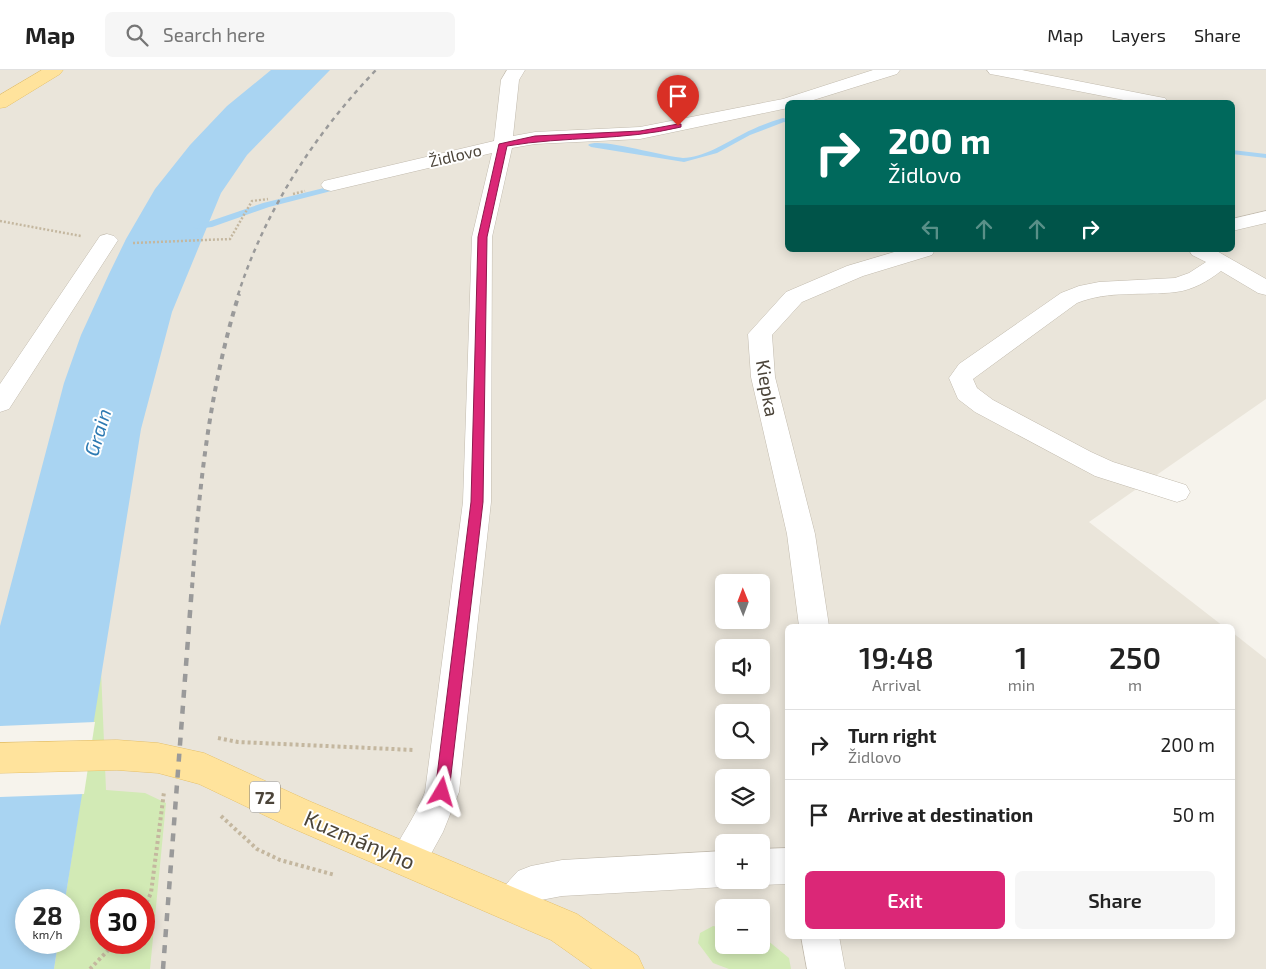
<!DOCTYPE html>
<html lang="en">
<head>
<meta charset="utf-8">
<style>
	body { margin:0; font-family:"Exo 2",sans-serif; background:#f6f6f6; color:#222; height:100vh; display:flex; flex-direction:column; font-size:19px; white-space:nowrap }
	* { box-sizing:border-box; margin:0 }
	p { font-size:16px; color:#767676 }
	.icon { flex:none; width:28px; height:28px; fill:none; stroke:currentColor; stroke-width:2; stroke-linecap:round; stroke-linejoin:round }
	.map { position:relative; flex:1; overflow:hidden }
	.details { position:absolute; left:785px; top:554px; width:450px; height:315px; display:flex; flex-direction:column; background:#fff; border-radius:8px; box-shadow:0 2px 12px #0003 }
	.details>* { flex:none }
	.banner { position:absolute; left:785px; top:30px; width:450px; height:152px; border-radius:8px; box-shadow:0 2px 12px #0003; background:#00695c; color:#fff; overflow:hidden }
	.needle { width:32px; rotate:359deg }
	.buttons { position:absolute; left:715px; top:504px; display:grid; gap:10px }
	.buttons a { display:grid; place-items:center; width:55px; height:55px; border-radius:8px; background:#fff; box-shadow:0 2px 12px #0003; font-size:25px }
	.speed { position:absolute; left:15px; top:819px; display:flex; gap:10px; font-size:25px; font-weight:700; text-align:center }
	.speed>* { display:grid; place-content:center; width:65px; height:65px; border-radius:50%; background:#fff; box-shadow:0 2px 12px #0003; line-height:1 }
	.speed small { font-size:12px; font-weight:400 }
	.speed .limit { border:8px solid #d22; background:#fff; color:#111 }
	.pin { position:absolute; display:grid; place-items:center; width:42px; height:42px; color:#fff; margin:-51px -21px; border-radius:50% 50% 50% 0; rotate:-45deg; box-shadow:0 0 5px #0007 }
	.pin .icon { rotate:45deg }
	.me { position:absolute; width:55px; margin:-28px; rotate:7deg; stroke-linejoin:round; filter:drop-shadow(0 0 4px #0008) }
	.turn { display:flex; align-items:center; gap:18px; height:105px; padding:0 20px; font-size:22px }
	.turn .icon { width:65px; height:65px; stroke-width:2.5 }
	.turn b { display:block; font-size:35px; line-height:42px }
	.lanes { display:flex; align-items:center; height:48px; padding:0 20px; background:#0003; justify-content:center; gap:25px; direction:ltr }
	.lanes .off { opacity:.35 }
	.eta { display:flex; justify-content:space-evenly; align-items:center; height:85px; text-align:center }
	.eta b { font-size:30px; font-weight:600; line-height:35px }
	.cta { display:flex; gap:10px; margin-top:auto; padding:10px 20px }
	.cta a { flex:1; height:58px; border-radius:8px; background:#db2777; color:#fff; font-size:20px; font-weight:600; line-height:58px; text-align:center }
	.cta a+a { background:#f6f6f6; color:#222 }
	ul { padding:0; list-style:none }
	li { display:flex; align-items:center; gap:15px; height:70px; padding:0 20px; border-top:1px solid #e0e0e0 }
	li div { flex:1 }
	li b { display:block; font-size:19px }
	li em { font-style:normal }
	header { display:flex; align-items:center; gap:30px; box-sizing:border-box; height:70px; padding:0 25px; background:#fff; border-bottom:1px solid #e0e0e0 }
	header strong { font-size:24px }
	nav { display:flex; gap:28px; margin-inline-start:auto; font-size:18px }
	.search { width:350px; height:45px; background:#f6f6f6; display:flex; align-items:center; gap:12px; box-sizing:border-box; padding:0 18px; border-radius:8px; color:#767676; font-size:19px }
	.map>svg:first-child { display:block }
</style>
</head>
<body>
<header>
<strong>Map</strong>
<div class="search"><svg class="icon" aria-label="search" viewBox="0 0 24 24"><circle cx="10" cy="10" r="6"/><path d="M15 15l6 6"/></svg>Search here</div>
<nav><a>Map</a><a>Layers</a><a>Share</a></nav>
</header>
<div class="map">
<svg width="1266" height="899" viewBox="0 0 1266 899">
	<rect width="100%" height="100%" fill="#f6f3ec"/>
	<!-- residential -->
	<path fill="#eae5da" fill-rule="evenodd" d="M0 0H1266V329L1089 452 1223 556H788V866H1232L1233 563 1266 589V899H0ZM788 32H1232V180H788ZM724 512H761V550H724ZM724 578H761V615H724ZM724 642H761V680H724ZM724 708H761V745H724ZM724 772H761V810H724ZM26 830H69V872H26ZM101 830H144V872H101ZM724 838H761V875H724Z"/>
	<!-- green -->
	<path fill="#d2eab5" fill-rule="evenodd" d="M101 600 106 720 145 723 166 733 150 899H54L58 873 69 872V830H65ZM101 830H144V872H101Z
		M713 856 724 858V875H761V868L767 870 789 888 791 899H729L713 893 698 873 700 863Z"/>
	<!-- water -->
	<path fill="#a9d4f2" d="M271 0H330L247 85 221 123 172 242 141 359 65 830H26V872L58 873 54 899H0V556L64 313 81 265 109 204 126 169 155 119 190 75 227 36Z"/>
	<!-- pier -->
	<path fill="#f6f3ec" d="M95 652 84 724 0 727V656Z"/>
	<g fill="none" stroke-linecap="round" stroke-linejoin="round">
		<!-- stream -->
		<path fill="#a9d4f2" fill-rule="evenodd" d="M783 48 788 49V53L784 52 750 65 717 83 684 92 591 77 588 75C599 67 664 87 683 88 702 88 726 73 743 64 756 57 770 52 783 48Z
			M1232 80 1266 84V88L1232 84Z
			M336 115 340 117 339 119 269 137 212 157 197 159 193 157 263 133Z"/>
		<defs>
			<path id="minor" d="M507 0H525L519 10 513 66 535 62 640 57 783 29 873 0H900L897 4 807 32H788V38L640 69 535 74 512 78 492 167 491 432 459 722 443 762 421 802 408 807 395 802 390 789C400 766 416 746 425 722L463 432 472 167 492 83 331 121 324 119 321 115 324 111 494 71 501 10Z
				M987 0H1022L1159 27 1165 28 1168 32H1134L996 5 990 4Z
				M1266 141V153L1232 161V149Z
				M107 164 114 166 118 170 9 339 0 342V314L100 166Z
				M901 180H935L932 185 863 206 802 232 772 265 775 307 815 464 829 556H799L787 464 751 307 748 264 786 222 847 196Z
				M1189 180H1215L1266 209V225L1258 223 1221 201C1208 211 1193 220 1176 222 1143 226 1109 220 1077 233L973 309 977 318 993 330 1091 382 1113 392 1186 415 1190 422 1186 429 1177 432 1095 406 975 342 958 329 949 308 959 294 1061 223 1079 216 1099 212 1175 208 1189 203 1206 192 1192 185Z
				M788 778V814L761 815 749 810H761V779Z
				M724 781V810H737L724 817 562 826 541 830 526 847 513 852 500 847 495 834 500 821 518 801 531 796 562 790Z
				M801 866H839L845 899H807Z"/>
			<path id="major" d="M42 0H63L60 4 6 37 0 38V25Z
				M117 670 158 673 204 683 309 731 577 844 638 886 644 899H592L551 870 285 755 199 714 158 703 117 700 0 703V673Z"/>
		</defs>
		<!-- minor casing -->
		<use href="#minor" stroke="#c2bbae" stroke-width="1"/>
		<!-- major casing -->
		<use href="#major" stroke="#e6c16a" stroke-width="1"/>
		<!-- path-far1 -->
		<path stroke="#c4b79f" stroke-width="2.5" stroke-dasharray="2 2" stroke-linecap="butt" d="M293 124 305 121
			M0 151 81 166
			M133 173 230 169 252 131 268 129"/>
		<!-- path -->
		<path stroke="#c4b79f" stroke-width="4" stroke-dasharray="3 3" stroke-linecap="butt" d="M218 668 238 672 414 680
			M221 746 257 779 280 790 335 805
			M144 838 151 823 164 722
			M90 899 116 872"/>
		<!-- minor -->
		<use href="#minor" fill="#fff" fill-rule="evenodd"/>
		<!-- major -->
		<use href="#major" fill="#ffe39c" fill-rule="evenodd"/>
		<!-- rail-far2 -->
		<path stroke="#9a9a9a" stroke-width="2.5" stroke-dasharray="4.5 4.5" stroke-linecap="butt" d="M238 225C265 140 315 64 376 0"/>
		<!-- rail-far1 -->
		<path stroke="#9a9a9a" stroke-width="4" stroke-dasharray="5.5 5.5" stroke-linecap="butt" d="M192 518C199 418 209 320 239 224"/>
		<!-- rail -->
		<path stroke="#9a9a9a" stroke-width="4.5" stroke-dasharray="8 8" stroke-linecap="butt" d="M163 899 192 516"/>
	</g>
	<!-- route -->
	<path fill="#db2777" stroke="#8e194d" d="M678 54H681V57C624 71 565 66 507 76L487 167 483 432 449 722 447 727 442 729 437 727 435 722 471 432 478 167 499 74 535 66 640 61Z"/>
	<g text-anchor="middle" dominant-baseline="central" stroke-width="4" stroke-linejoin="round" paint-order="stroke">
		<!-- far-street labels -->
		<g font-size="16" fill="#4b4439" stroke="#fff">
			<text transform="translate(455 85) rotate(-13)">Židlovo</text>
		</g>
		<!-- shield labels -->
		<rect fill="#fff" stroke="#817c74" stroke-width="1" x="250" y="711.5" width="30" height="31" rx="4"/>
		<g font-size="18" font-weight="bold" fill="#4b4439">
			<text x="265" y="727">72</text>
		</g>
		<!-- street labels -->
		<g font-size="19" fill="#4b4439" stroke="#fff">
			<text transform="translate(768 318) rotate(80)">Kiepka</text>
		</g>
		<!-- water labels -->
		<g font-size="20" font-style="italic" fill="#2e7ab2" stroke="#fff">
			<text transform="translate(97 362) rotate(-73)">Grain</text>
		</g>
		<!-- near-street labels -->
		<g font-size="22" fill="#4b4439" stroke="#fff">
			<text transform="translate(360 769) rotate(23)">Kuzmányho</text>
		</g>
	</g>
</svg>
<div class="buttons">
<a><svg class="needle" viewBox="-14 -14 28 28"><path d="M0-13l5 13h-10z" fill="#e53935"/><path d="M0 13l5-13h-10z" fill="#767676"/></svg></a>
<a><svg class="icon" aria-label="sound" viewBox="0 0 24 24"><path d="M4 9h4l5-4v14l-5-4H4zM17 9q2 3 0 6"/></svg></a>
<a><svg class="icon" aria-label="search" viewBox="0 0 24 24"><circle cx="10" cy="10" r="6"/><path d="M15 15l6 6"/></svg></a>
<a><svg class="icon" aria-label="layers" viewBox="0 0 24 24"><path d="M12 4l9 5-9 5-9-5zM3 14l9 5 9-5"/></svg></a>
<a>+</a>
<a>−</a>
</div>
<div class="speed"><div>28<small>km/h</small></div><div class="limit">30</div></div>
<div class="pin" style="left:678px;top:56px;background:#d93025"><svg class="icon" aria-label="arrive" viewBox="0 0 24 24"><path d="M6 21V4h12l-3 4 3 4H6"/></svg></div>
<svg class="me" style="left:442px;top:722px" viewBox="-20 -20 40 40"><path d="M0-17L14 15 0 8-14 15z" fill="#db2777" stroke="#fff" stroke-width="4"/></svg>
<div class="banner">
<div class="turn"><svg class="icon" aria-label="right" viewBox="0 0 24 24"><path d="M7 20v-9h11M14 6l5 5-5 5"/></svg><div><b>200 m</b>Židlovo</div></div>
<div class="lanes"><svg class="icon off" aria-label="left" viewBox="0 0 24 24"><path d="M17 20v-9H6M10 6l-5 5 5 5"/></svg><svg class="icon off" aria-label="ahead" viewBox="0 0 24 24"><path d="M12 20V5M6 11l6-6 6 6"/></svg><svg class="icon off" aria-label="ahead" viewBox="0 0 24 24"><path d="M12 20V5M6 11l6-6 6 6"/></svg><svg class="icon" aria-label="right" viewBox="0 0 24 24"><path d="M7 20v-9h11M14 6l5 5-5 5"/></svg></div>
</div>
<section class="details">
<div class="eta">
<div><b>19:48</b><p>Arrival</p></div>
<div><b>1</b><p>min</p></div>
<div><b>250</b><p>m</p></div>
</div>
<ul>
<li><svg class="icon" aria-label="right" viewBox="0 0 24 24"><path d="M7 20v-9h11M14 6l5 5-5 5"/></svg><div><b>Turn right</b><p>Židlovo</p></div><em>200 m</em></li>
<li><svg class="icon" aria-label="arrive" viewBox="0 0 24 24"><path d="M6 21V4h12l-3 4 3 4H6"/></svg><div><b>Arrive at destination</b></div><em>50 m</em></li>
</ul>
<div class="cta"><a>Exit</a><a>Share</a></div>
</section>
</div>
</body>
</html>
